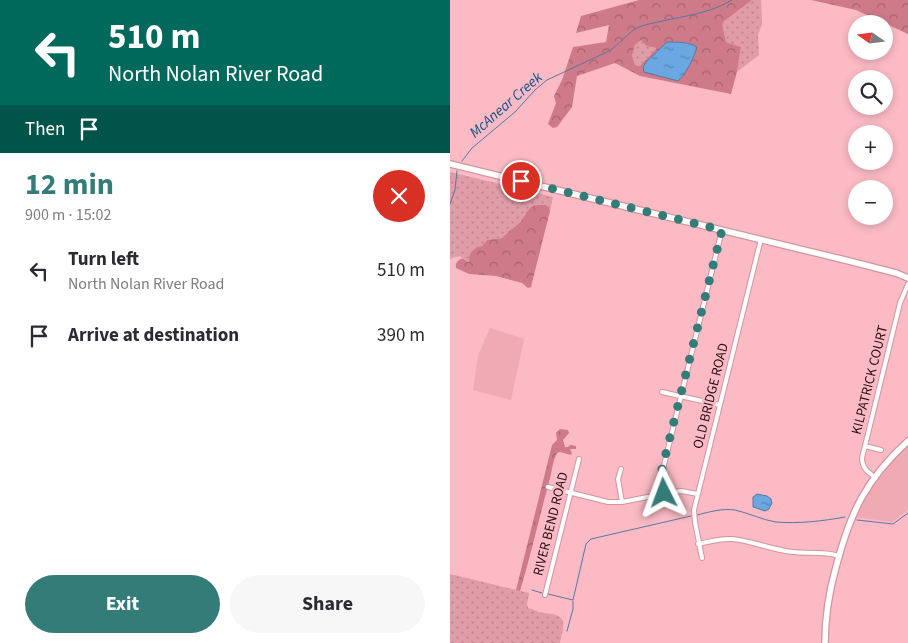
<!DOCTYPE html>
<html lang="en">
<head>
<meta charset="utf-8">
<style>
	body { margin:0; font-family:"Source Sans 3",sans-serif; background:#f7f7f7; color:#2b2b33; height:100vh; display:flex; flex-direction:column; font-size:19px; white-space:nowrap }
	* { box-sizing:border-box; margin:0 }
	p { font-size:16px; color:#7c7c81 }
	.icon { flex:none; width:28px; height:28px; fill:none; stroke:currentColor; stroke-width:2; stroke-linecap:round; stroke-linejoin:round }
	.map { position:relative; flex:1; overflow:hidden }
	.sheet { display:flex; flex-direction:column; background:#fff; width:450px }
	.sheet>* { flex:none }
	.hud { background:#00695c; color:#fff; overflow:hidden }
	.needle { width:32px; rotate:284deg }
	.controls { position:absolute; left:398px; top:15px; display:grid; gap:10px }
	.controls a { display:grid; place-items:center; width:45px; height:45px; border-radius:50%; background:#fff; box-shadow:0 2px 8px #0003; font-size:25px }
	.pin { position:absolute; display:grid; place-items:center; width:42px; height:42px; color:#fff; margin:-21px; border:2px solid #fff; border-radius:50%; box-shadow:0 1px 5px #0007 }
	.me { position:absolute; width:55px; margin:-28px; rotate:357deg; stroke-linejoin:round; filter:drop-shadow(0 0 4px #0008) }
	.turn { display:flex; align-items:center; gap:18px; height:105px; padding:0 25px; font-size:22px }
	.turn .icon { width:65px; height:65px; stroke-width:2.5 }
	.turn b { display:block; font-size:35px; line-height:42px }
	.then { display:flex; align-items:center; height:48px; padding:0 25px; background:#0003; gap:10px; font-size:19px }
	.round { display:grid; place-items:center; flex:none; width:52px; height:52px; border-radius:26px; background:#f7f7f7 }
	.summary { display:flex; align-items:center; justify-content:space-between; height:85px; padding:0 25px }
	h1 { font-size:30px; font-weight:700; line-height:38px; color:#347c77 }
	.primary-button { display:flex; gap:10px; margin-top:auto; padding:10px 25px }
	.primary-button a { flex:1; height:58px; border-radius:30px; background:#347c77; color:#fff; font-size:20px; font-weight:700; line-height:58px; text-align:center }
	.primary-button a+a { background:#f7f7f7; color:#2b2b33 }
	ul { padding:0; list-style:none }
	li { display:flex; align-items:center; gap:15px; height:65px; padding:0 25px }
	li div { flex:1 }
	li b { display:block; font-size:19px }
	li em { font-style:normal }
	main { display:flex; flex:1; min-height:0 }
	.map>svg:first-child { display:block }
</style>
</head>
<body>
<main>
<section class="sheet">
<div class="hud">
<div class="turn"><svg class="icon" aria-label="left" viewBox="0 0 24 24"><path d="M17 20v-9H6M10 6l-5 5 5 5"/></svg><div><b>510 m</b>North Nolan River Road</div></div>
<div class="then">Then<svg class="icon" aria-label="arrive" viewBox="0 0 24 24"><path d="M6 21V4h12l-3 4 3 4H6"/></svg></div>
</div>
<div class="summary"><div><h1>12 min</h1><p>900 m · 15:02</p></div><a class="round" style="background:#d93025;color:#fff"><svg class="icon" aria-label="close" viewBox="0 0 24 24"><path d="M6 6l12 12M18 6L6 18"/></svg></a></div>
<ul>
<li><svg class="icon" aria-label="left" viewBox="0 0 24 24"><path d="M17 20v-9H6M10 6l-5 5 5 5"/></svg><div><b>Turn left</b><p>North Nolan River Road</p></div><em>510 m</em></li>
<li><svg class="icon" aria-label="arrive" viewBox="0 0 24 24"><path d="M6 21V4h12l-3 4 3 4H6"/></svg><div><b>Arrive at destination</b></div><em>390 m</em></li>
</ul>
<div class="primary-button"><a>Exit</a><a>Share</a></div>
</section>
<div class="map">
<svg width="458" height="643" viewBox="0 0 458 643">
	<defs>
		<pattern id="grass-dots" width="8" height="8" patternUnits="userSpaceOnUse" patternTransform="scale(1.25)"><rect width="8" height="8" fill="#e09ca7"/><path d="M2 2h.1M6 6h.1" fill="none" stroke="#c0858f" stroke-width="1.8" stroke-linecap="round"/></pattern>
		<pattern id="forest-crowns" width="20" height="18" patternUnits="userSpaceOnUse" patternTransform="scale(1.25)"><rect width="20" height="18" fill="#ce7a89"/><path d="M2 6a3 3 0 1 1 6 0M12 15a3 3 0 1 1 6 0" fill="none" stroke="#a7626f"/></pattern>
		<pattern id="water-ripples" width="26" height="14" patternUnits="userSpaceOnUse" patternTransform="scale(1.25)"><rect width="26" height="14" fill="#6ba7e1"/><path d="M2 4q2-2 4 0t4 0M15 11q2-2 4 0t4 0" fill="none" stroke="#5886b5"/></pattern>
	</defs>
	<rect width="100%" height="100%" fill="#fbbac4"/>
	<!-- built -->
	<path fill="#f0aab4" d="M40 328 74 339 61 400 23 390 27 362 29 353Z
		M458 446V510L442 522 404 517 415 496 431 473 452 450Z"/>
	<!-- grass -->
	<path fill="url(#grass-dots)" d="M302 0H311L312 24 308 35 309 55 287 72 291 47 276 42 272 23Z
		M191 40 207 48 190 66 185 65 182 55 185 45Z
		M0 172 103 197 100 211 99 207C90 203 80 207 74 215 73 217 72 220 70 222 67 226 64 227 62 231L56 233 52 238 37 240 18 262 14 261 10 256 2 258 0 260Z
		M0 574 79 593 77 604 78 608C82 609 86 611 89 612 97 614 113 613 113 623 114 629 111 637 110 643H0Z"/>
	<!-- forest -->
	<path fill="url(#forest-crowns)" fill-rule="evenodd" d="M189 0H302L272 23 276 42 291 47 287 72 281 94 190 76 165 63 127 76 122 107 107 127 103 128 98 124 106 103 104 96 112 80 123 47 156 42 159 25 126 33 131 16ZM191 40 197 46 207 48 190 66 185 65 182 55 185 45ZM218 42C227 42 239 42 247 47L196 62Z
		M361 0H458V34L406 10Z
		M85 205H95L99 207 100 211 81 287 78 288 72 283 46 276 19 274 6 268C5 264 8 258 13 259 15 260 16 261 18 262L19 261C19 253 24 247 32 246L37 240 52 238C58 231 66 227 71 221 76 214 76 210 85 205Z
		M110 429 118 430 119 433 113 440 115 447H118L120 445 126 446V449H120L122 453 121 455 110 452 107 453C102 462 102 473 99 482 89 518 81 555 70 591L66 590 102 445 107 440 106 433Z"/>
	<!-- water -->
	<path fill="url(#water-ripples)" stroke="#5679a4" d="M217 42C227 42 239 42 247 47 243 59 238 71 228 81L194 72 193 67 196 62Z
		M307 494 317 496 321 499 322 503 319 509 315 511 303 507V497Z"/>
	<g fill="none" stroke-linecap="round" stroke-linejoin="round">
		<!-- stream -->
		<path stroke="#5679a4" stroke-width="1" d="M12 161 22 148 65 112 85 90 97 80 159 51C170 44 178 32 189 27 196 24 205 23 212 21 235 16 261 13 282 0
			M0 204 5 190 7 171
			M247 515C259 512 273 508 285 510 299 513 312 520 326 522 347 524 374 521 395 517
			M407 520 443 524 458 513
			M82 590 92 593
			M98 594 123 600 136 544 141 539 241 516
			M117 631 123 609V601"/>
		<defs>
			<path id="minor" d="M212 392 270 405
				M415 446 431 450
				M171 469 168 479 172 502
				M425 477C418 472 412 468 412 458L450 303 458 284
				M98 487 158 502H172L223 492 231 491 248 494
				M214 493 211 480 213 469 272 230
				M248 544C259 542 271 538 282 539 303 541 322 550 343 552 358 554 373 551 389 556
				M252 558 245 522 244 510 311 239
				M95 595 129 459"/>
			<path id="secondary" d="M0 164 395 260 446 273 458 278
				M375 643C375 617 379 592 386 567 400 513 416 479 458 441"/>
		</defs>
		<!-- minor casing -->
		<use href="#minor" stroke="#d2949e" stroke-width="6"/>
		<!-- secondary casing -->
		<use href="#secondary" stroke="#d2949e" stroke-width="8"/>
		<!-- minor -->
		<use href="#minor" stroke="#fff" stroke-width="4"/>
		<!-- secondary -->
		<use href="#secondary" stroke="#fff" stroke-width="5.5"/>
	</g>
	<g fill="none" stroke-linecap="round" stroke-linejoin="round">
		<!-- route -->
		<path stroke="#347c77" stroke-width="9" stroke-dasharray="0 16.2" d="M71 181 272 230 212 469V480L214 493"/>
	</g>
	<g text-anchor="middle" dominant-baseline="central" stroke-width="5" stroke-linejoin="round" paint-order="stroke">
		<!-- street labels -->
		<g font-size="14" fill="#260f14" stroke="#fbbac4">
			<text transform="translate(420 380) rotate(-76)">KILPATRICK COURT</text>
			<text transform="translate(261 396) rotate(-76)">OLD BRIDGE ROAD</text>
			<text transform="translate(101 524) rotate(-76)">RIVER BEND ROAD</text>
		</g>
		<!-- water labels -->
		<g font-size="15" font-style="italic" fill="#0f5288" stroke="#fbbac4">
			<text transform="translate(56 105) rotate(-41)">McAnear Creek</text>
		</g>
	</g>
</svg>
<div class="controls">
<a><svg class="needle" viewBox="-14 -14 28 28"><path d="M0-13l5 13h-10z" fill="#e53935"/><path d="M0 13l5-13h-10z" fill="#7c7c81"/></svg></a>
<a><svg class="icon" aria-label="search" viewBox="0 0 24 24"><circle cx="10" cy="10" r="6"/><path d="M15 15l6 6"/></svg></a>
<a>+</a>
<a>−</a>
</div>
<div class="pin" style="left:71px;top:181px;background:#d93025"><svg class="icon" aria-label="arrive" viewBox="0 0 24 24"><path d="M6 21V4h12l-3 4 3 4H6"/></svg></div>
<svg class="me" style="left:214px;top:493px" viewBox="-20 -20 40 40"><path d="M0-17L14 15 0 8-14 15z" fill="#347c77" stroke="#fff" stroke-width="4"/></svg>
</div>
</main>
</body>
</html>
